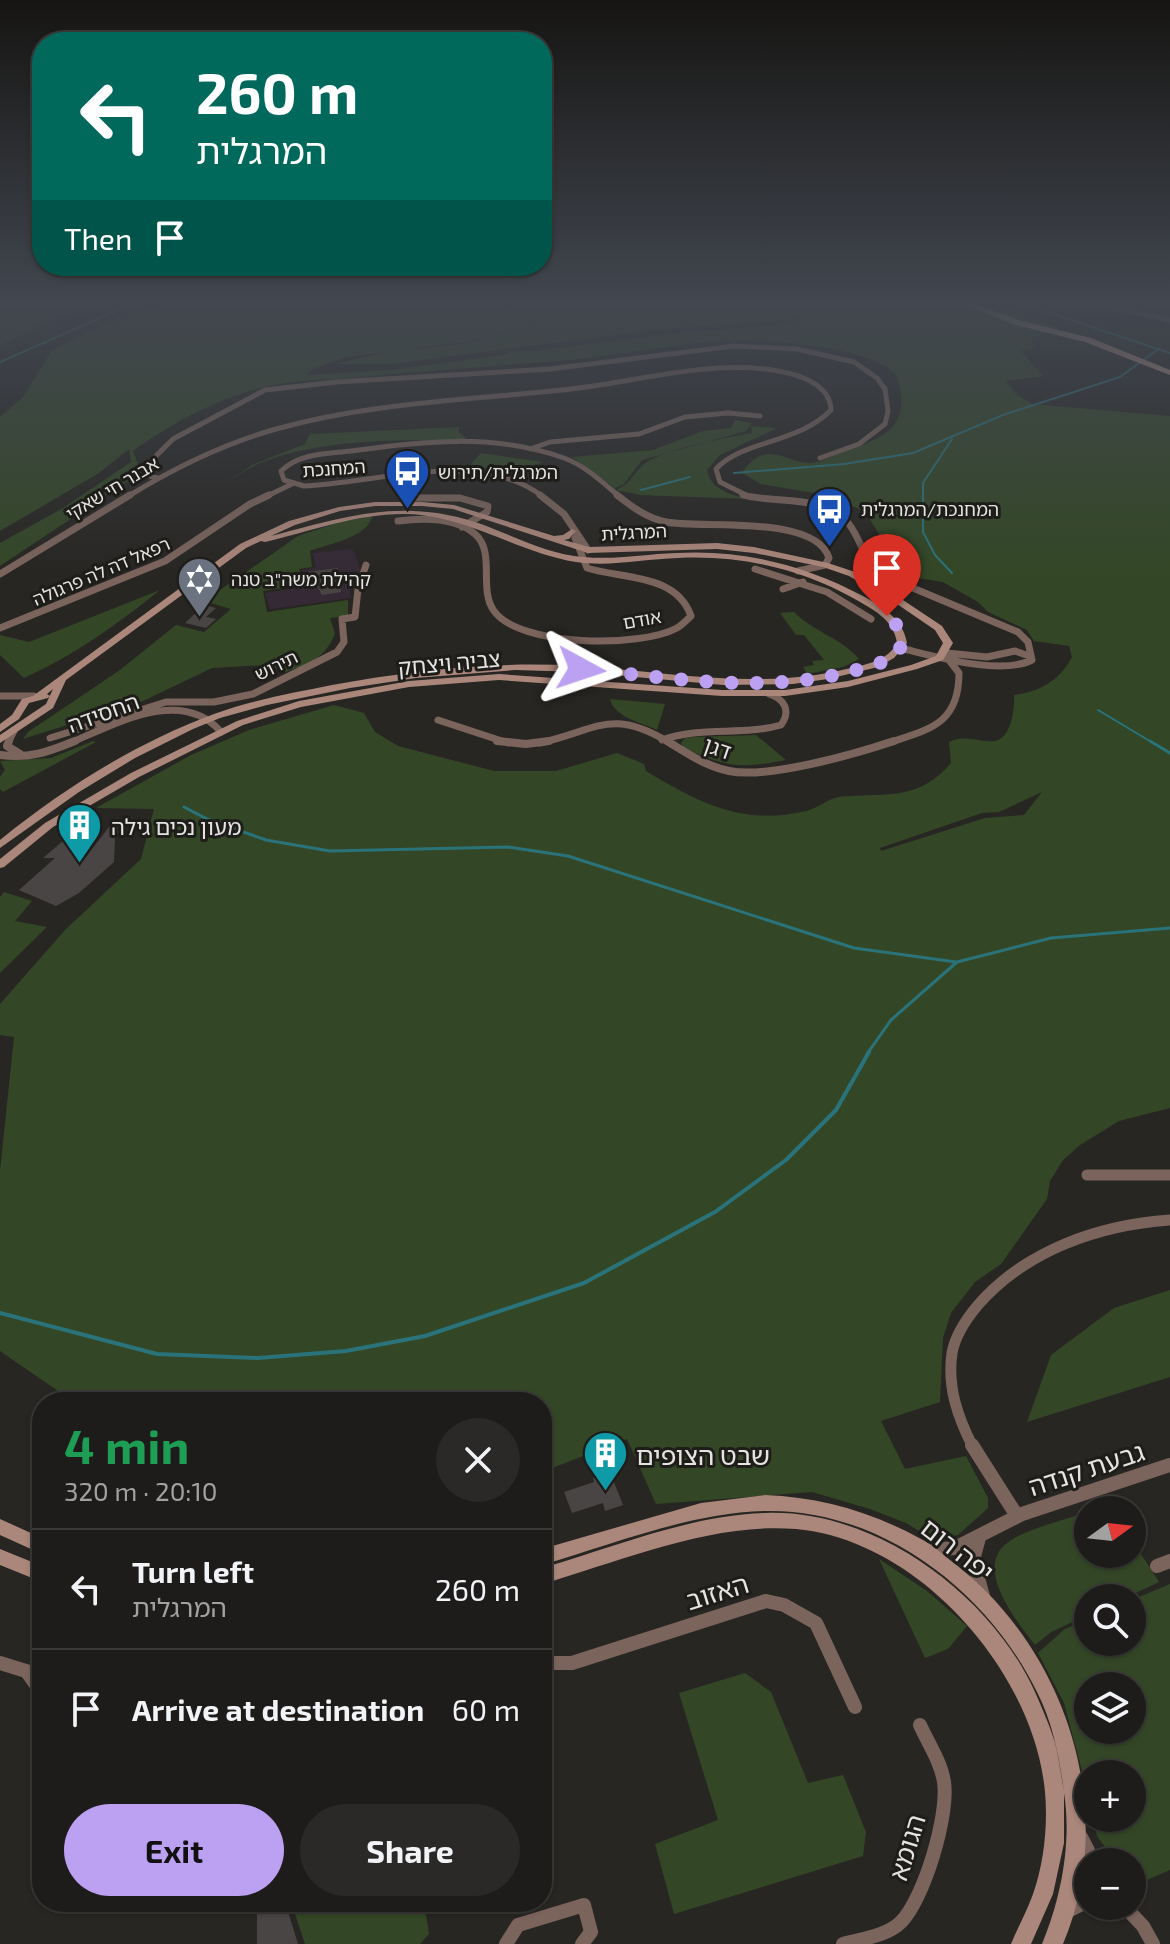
<!DOCTYPE html>
<html lang="en">
<head>
<meta charset="utf-8">
<style>
	body { margin:0; font-family:"Exo 2","Noto Sans Hebrew",sans-serif; background:#2b2927; color:#f1f3f6; height:100vh; display:flex; flex-direction:column; font-size:30px; white-space:nowrap }
	* { box-sizing:border-box; margin:0 }
	p { font-size:26px; color:#a1a1a2 }
	.icon { flex:none; width:44px; height:44px; fill:none; stroke:currentColor; stroke-width:2; stroke-linecap:round; stroke-linejoin:round }
	.map { position:relative; flex:1; overflow:hidden }
	.drawer { position:absolute; left:32px; top:1392px; width:520px; height:520px; display:flex; flex-direction:column; background:#1e1c1a; border-radius:32px; box-shadow:0 2px 6px #0004,0 0 0 2px #3c3a39 }
	.drawer>* { flex:none }
	.hud { position:absolute; left:32px; top:32px; width:520px; height:244px; border-radius:32px; box-shadow:0 2px 6px #0004,0 0 0 2px #3c3a39; background:#00695c; color:#fff; overflow:hidden }
	.needle { width:52px; rotate:75deg }
	.buttons { position:absolute; left:1074px; top:1496px; display:grid; gap:16px }
	.buttons a { display:grid; place-items:center; width:72px; height:72px; border-radius:50%; background:#1e1c1a; box-shadow:0 2px 6px #0004,0 0 0 2px #3c3a39; font-size:40px }
	.pin { position:absolute; display:grid; place-items:center; width:68px; height:68px; color:#fff; margin:-82px -34px; border-radius:50% 50% 50% 0; rotate:-45deg; box-shadow:0 0 8px #0007 }
	.pin .icon { rotate:45deg }
	.me { position:absolute; width:88px; margin:-44px; rotate:95deg; stroke-linejoin:round; filter:drop-shadow(0 0 6px #0008) }
	.turn { display:flex; align-items:center; gap:28px; height:168px; padding:0 32px; font-size:36px }
	.turn .icon { width:104px; height:104px; stroke-width:2.5 }
	.turn b { display:block; font-size:56px; line-height:68px }
	.then { display:flex; align-items:center; height:76px; padding:0 32px; background:#0003; gap:16px; font-size:30px }
	.round { display:grid; place-items:center; flex:none; width:84px; height:84px; border-radius:42px; background:#2b2927 }
	.headline { display:flex; align-items:center; justify-content:space-between; height:136px; padding:0 32px }
	h1 { font-size:48px; font-weight:700; line-height:60px; color:#1e9e55 }
	.action { display:flex; gap:16px; margin-top:auto; padding:16px 32px }
	.action a { flex:1; height:92px; border-radius:48px; background:#bca0f2; color:#111; font-size:32px; font-weight:700; line-height:92px; text-align:center }
	.action a+a { background:#2b2927; color:#f1f3f6 }
	ul { padding:0; list-style:none }
	li { display:flex; align-items:center; gap:24px; height:120px; padding:0 32px; border-top:2px solid #3c3a39 }
	li div { flex:1 }
	li b { display:block; font-size:30px }
	li em { font-style:normal }
	.map>svg:first-child { display:block }
</style>
</head>
<body>
<div class="map">
<svg width="1170" height="1944" viewBox="0 0 1170 1944">
	<rect width="100%" height="100%" fill="#282623"/>
	<!-- education -->
	<path fill="#352936" d="M353 549 361 571 350 589 351 598 270 609 265 593 306 586 302 570 316 568 313 553Z"/>
	<!-- green -->
	<path fill="#334726" fill-rule="evenodd" d="M0 301H61L70 303 71 310 0 346Z
		M193 301H632L617 308 637 301H824L831 308 812 314 839 309 831 301H992L1024 313 1027 318 1059 328 1029 339 1037 347 1021 351 1043 376 1006 381 1016 394 1032 404 1170 416V1108L1119 1121 1080 1145 1063 1160 1050 1181 1047 1199 1001 1264 975 1282 951 1313 943 1338 940 1402 881 1421 905 1469 966 1456 988 1498V1508L958 1535 934 1540 906 1523 870 1509 812 1492 656 1504 627 1439 542 1472V1402H74L0 1351V1171L14 1037 0 1035V1004L65 930 141 859 154 809 96 808 191 755 249 730 334 705 364 713 375 732 398 746 494 771H556L617 753 644 764 646 771C699 803 743 826 806 811 819 808 827 799 839 797 883 792 917 803 951 763L949 742C966 734 977 743 995 741 1011 739 1015 708 1014 695 1040 692 1060 680 1072 657L1069 646 1034 641 1027 630 988 612 978 602 943 582 917 578 900 569 865 511 820 494 761 484 742 473C766 436 788 465 812 463 823 462 836 454 846 451 885 437 911 427 898 380 889 349 773 340 745 340 682 341 621 356 558 361 492 366 425 371 359 377 326 380 289 380 257 389 210 402 173 423 133 451L141 472 0 566V543L63 508 131 462 129 449 99 473 0 531V417L23 397 52 350 129 313 160 302ZM808 315 787 324 679 333 535 351H511L503 355 390 370 306 375 313 369 346 357 472 341 540 324 466 344 390 351 334 364H392L652 330 790 320ZM1042 792 1024 815 985 818 881 851 880 848 982 813 999 812Z
		M1091 301H1170L1169 319Z
		M735 420 752 423 746 431 642 460 624 484 615 488 572 457 653 450 703 431 731 428Z
		M751 426 777 428 720 455 707 470C710 489 730 494 746 499L641 495 616 490C631 483 632 475 643 465 659 450 729 437 752 433Z
		M459 427V432L470 442C407 438 325 439 265 461 252 466 239 475 227 482L254 464 305 444 310 434Z
		M481 453 543 462 509 473 470 465Z
		M372 516C369 537 328 544 310 551L312 567 299 569 304 585 263 591 267 612 348 600V616L330 618 335 634C325 658 310 663 286 672L267 665 212 668 143 701 23 739 28 732 120 670 176 625 204 632 231 609 204 601 298 536 340 522Z
		M160 590C116 625 75 655 24 678L0 655V635L29 642Z
		M794 612C815 633 840 637 859 659L843 667 807 674 803 667 814 665 812 661 824 660 804 635H796L780 613Z
		M610 699 665 704 657 730C641 722 615 718 610 699Z
		M756 735 786 760C741 769 725 767 684 748L681 743 685 738 694 737Z
		M93 741 96 742 3 792 0 789V777L5 770 0 761 51 758Z
		M4 892 32 901 15 921 47 927 0 973V897Z
		M1170 1290V1377L1027 1422 1051 1355 1114 1308Z
		M1088 1512V1554H1132V1540L1159 1582 1125 1598H1088V1615L1051 1632 1035 1645C1018 1622 973 1569 1007 1543 1025 1529 1065 1520 1088 1512Z
		M879 1559 927 1591 967 1626 948 1649 925 1658Z
		M1170 1584V1870L1133 1886 1132 1862H1116L1097 1836 1093 1818H1132V1774H1088V1793L1064 1703 1038 1653 1065 1629 1088 1619V1642H1132V1600ZM1088 1686H1132V1730H1088Z
		M745 1673 771 1692 808 1783 843 1775 866 1832 863 1856 674 1914 655 1844 718 1820 679 1693Z
		M291 1902H424L429 1934 420 1944H305Z"/>
	<g fill="none" stroke-linecap="round" stroke-linejoin="round">
		<!-- stream-far2 -->
		<path stroke="#2a737b" stroke-width="2" d="M1014 301 1170 353
			M0 362 138 301
			M952 439 923 483V532L935 555 952 573
			M734 473 844 464 913 453 1003 415 1120 377 1160 348
			M641 490 690 477
			M1098 710 1153 743"/>
		<!-- stream-far1 -->
		<path stroke="#2a737b" stroke-width="3" d="M1150 741 1170 753
			M184 807 207 819 266 840 330 851 508 847 568 856 854 948 956 962
			M867 1054 891 1020 957 962 1051 938 1170 928"/>
		<!-- stream -->
		<path stroke="#2a737b" stroke-width="4" d="M0 1313 157 1354 258 1358 346 1351 425 1336 584 1283 715 1212 786 1160 836 1110 869 1052"/>
	</g>
	<!-- building -->
	<path fill="#494544" d="M338 568 341 592 322 595 316 584H310L307 572Z
		M204 605 216 608 206 617 216 619 206 628 185 623Z
		M85 822 76 840 84 838 79 866 112 823 123 825 115 838 114 862 79 893 56 906 19 890 55 858H43Z
		M610 1472 623 1505 605 1511 603 1503 572 1513 564 1492 594 1482 593 1478Z
		M257 1902H285L298 1944H257Z"/>
	<g fill="none" stroke-linecap="round" stroke-linejoin="round">
		<!-- street-far4 -->
		<path stroke="#7b645c" stroke-width="5" d="M1083 301 1170 320
			M530 449 550 442 639 434 685 417 728 413 760 416
			M157 478 147 475 144 468 173 439 265 390 336 382 550 369 734 346 797 349 854 362 877 378 885 389 888 411 885 424 859 444 820 458
			M127 497C174 468 223 444 276 429 372 402 472 400 571 389 635 382 700 362 765 369 789 372 830 380 831 410 798 444 742 440 716 469L720 482 750 497
			M265 497 292 484
			M543 497C482 448 375 483 304 486L284 480 281 471C300 453 326 454 351 451 420 441 496 433 564 458 586 466 602 482 620 497"/>
		<!-- street-far3 -->
		<path stroke="#7b645c" stroke-width="7" d="M540 495 564 514 588 550
			M617 495C632 507 647 518 666 522 702 529 816 514 829 558L825 565 798 571
			M743 495C775 504 827 494 849 524 861 540 864 559 877 573L1018 632 1028 642 1032 660C1000 676 934 656 900 648
			M412 498H460L488 506 487 512 462 527
			M398 521C422 518 455 517 475 534 496 552 478 589 494 611 520 647 640 648 677 628 682 625 687 620 691 616 676 573 621 579 587 568L575 538
			M755 569 827 592 871 619
			M0 574 130 495
			M783 589 803 582
			M0 628 165 561 250 504 269 495
			M947 653 987 657 1015 651 1029 656
			M0 696H34
			M438 720 508 743
			M50 738 166 702H214L253 694 337 652 344 642 342 619 355 617 358 589 366 565
			M662 740C701 726 742 736 781 725 791 711 785 699 769 694
			M8 743 14 731
			M70 743C115 724 182 686 221 732
			M540 743C598 730 611 707 670 743
			M888 743C930 729 959 724 959 673L949 660"/>
		<!-- street-far2 -->
		<path stroke="#7b645c" stroke-width="8" d="M9 741 7 746 20 754
			M497 741 526 744 549 741
			M667 741C687 753 705 766 729 771 768 779 855 754 894 741
			M0 755C29 759 48 752 75 741"/>
		<!-- street-far1 -->
		<path stroke="#7b645c" stroke-width="11" d="M1087 1175H1170
			M973 1447C958 1418 947 1387 952 1353 955 1336 967 1318 978 1305 1026 1250 1099 1225 1170 1220"/>
		<!-- street -->
		<path stroke="#7b645c" stroke-width="14" d="M972 1445 1017 1516
			M979 1538 973 1560 983 1596
			M930 1550 955 1548 1022 1514 1170 1465
			M1157 1566 1170 1561
			M542 1659 546 1663H572L766 1601 784 1605 816 1623 855 1707
			M0 1663 42 1676
			M27 1672 42 1693
			M1081 1837 1094 1862
			M1124 1906 1143 1926 1153 1944
			M1064 1913 1088 1901
			M506 1944 518 1925 584 1905 591 1932 582 1944
			M843 1944C861 1939 887 1936 901 1922 924 1899 949 1815 944 1782 941 1762 928 1743 920 1725"/>
		<!-- secondary -->
		<path fill="#ab867a" fill-rule="evenodd" d="M375 502H422L454 505 554 536 563 535 572 529 576 531 569 539 564 540 589 547 717 543 754 547 828 563 855 572 903 600 942 626 953 643 943 660 917 669 848 687 785 696H722L499 680 409 687 301 707 243 725 139 777 53 827 4 867 0 868V859L45 823 131 773 237 721 299 701 409 681 499 674 722 690H785L848 681 911 665 936 656 943 643 935 630 897 604 849 576 823 567 754 553 717 549 588 553 453 509 422 506H375L340 511 295 525 271 536C344 517 400 498 475 522 511 534 545 554 584 557 615 560 645 554 676 553 741 549 805 565 863 596 883 607 903 619 907 643L894 658 878 667 828 679 793 684 723 685 581 672 515 670 416 678 350 688 267 705 220 718 193 729 135 758 79 792 0 848V840C64 788 136 743 214 714 252 700 292 693 332 685 413 670 496 661 579 666 671 672 760 691 851 668 869 664 888 660 897 643 894 619 872 609 853 598 799 568 740 555 678 558 644 559 610 567 576 562 517 552 468 516 407 514 359 513 311 531 265 542L261 541 246 548 66 680 53 708 0 743V735L46 704 53 689 47 694 50 696 48 698 29 703 19 719 0 732V724L12 715 22 699 33 696 240 544 289 521 339 507Z
			M765 1495C820 1497 872 1512 921 1539 931 1544 941 1553 950 1560 1065 1646 1120 1809 1063 1944H1042C1061 1899 1072 1842 1064 1793V1843L1053 1894 1031 1944H1011C1018 1927 1027 1911 1033 1894 1044 1863 1048 1825 1045 1792 1034 1672 919 1540 796 1529 712 1522 621 1561 542 1584V1568C615 1547 690 1515 766 1513 876 1509 991 1595 1035 1692 1042 1708 1050 1726 1055 1743 1059 1759 1061 1775 1064 1791 1059 1757 1053 1723 1037 1692 988 1591 880 1508 765 1511 689 1513 614 1544 542 1565V1549L701 1503Z
			M0 1519 42 1538V1554L0 1535Z
			M0 1549 42 1566V1582L0 1565Z"/>
		<!-- primary -->
		<path fill="#d0a091" fill-rule="evenodd" d="M954 301H965L1022 321 1091 338 1170 370V375L1085 342 1016 325Z"/>
	</g>
	<!-- sky -->
	<linearGradient id="sky" x2="0" y2="1"><stop stop-color="#161513"/><stop offset="0.53" stop-color="#424750"/><stop offset="1" stop-color="#424750" stop-opacity="0"/></linearGradient>
	<rect width="1170" height="573" fill="url(#sky)"/>
	<g fill="none" stroke-linecap="round" stroke-linejoin="round">
		<!-- route -->
		<path stroke="#bca0f2" stroke-width="14" stroke-dasharray="0 25.2" d="M581 669C675 678 771 696 863 668 875 665 894 660 900 648 907 635 897 624 887 616"/>
	</g>
	<!-- icons -->
	<defs>
		<symbol id="bus-pin" viewBox="-11 -11 22 30"><path d="M0 17L-7.5 6A9.5 9.5 0 1 1 7.5 6Z" fill="#1a4fb4" stroke="#1e1d1a"/><path d="M-5-6H5V4H4V6H2V4H-2V6H-4V4H-5ZM-3.5-4V0h7V-4ZM-3.5 1.2v1.5H-2V1.2ZM2 1.2v1.5H3.5V1.2Z" fill="#fff"/></symbol>
		<symbol id="synagogue-pin" viewBox="-11 -11 22 30"><path d="M0 17L-7.5 6A9.5 9.5 0 1 1 7.5 6Z" fill="#6b7280" stroke="#1e1d1a"/><path d="M0-6.5L5.6 3.2H-5.6ZM0 6.5L5.6-3.2H-5.6Z" fill="#fff"/></symbol>
		<symbol id="building-pin" viewBox="-11 -11 22 30"><path d="M0 17L-7.5 6A9.5 9.5 0 1 1 7.5 6Z" fill="#0f9aa8" stroke="#1e1d1a"/><path d="M-4-6H4V6H1V3H-1V6H-4ZM-2.5-4.3h1.7v1.8h-1.7ZM.8-4.3h1.7v1.8H.8ZM-2.5-1h1.7V.8h-1.7ZM.8-1h1.7V.8H.8Z" fill="#fff"/></symbol>
	</defs>
	<g fill-rule="evenodd">
		<use href="#bus-pin" x="382" y="446" width="51" height="69"/>
		<use href="#bus-pin" x="804" y="484" width="51" height="69"/>
		<use href="#synagogue-pin" x="174" y="554" width="51" height="69"/>
		<use href="#building-pin" x="54" y="800" width="51" height="69"/>
		<use href="#building-pin" x="580" y="1428" width="51" height="69"/>
	</g>
	<g text-anchor="middle" dominant-baseline="central" stroke-width="6" stroke-linejoin="round" paint-order="stroke">
		<!-- far-street labels -->
		<g font-size="18" fill="#e5e4e2" stroke="#1e1d1a">
			<text transform="translate(334 468) rotate(-4)">המחנכת</text>
			<text transform="translate(112 488) rotate(-31)">אבנר חי שאקי</text>
			<text transform="translate(634 532) rotate(-3)">המרגלית</text>
			<text transform="translate(101 571) rotate(-23)">רפאל דה לה פרגולה</text>
			<text transform="translate(642 619) rotate(-10)">אודם</text>
			<text transform="translate(276 665) rotate(-26)">תירוש</text>
		</g>
		<!-- far-poi labels -->
		<g font-size="18" fill="#e5e4e2" stroke="#1e1d1a" text-anchor="start">
			<text x="438" y="472">המרגלית/תירוש</text>
			<text x="861" y="509">המחנכת/המרגלית</text>
			<text x="231" y="579">קהילת משה"ב טנה</text>
		</g>
		<!-- street labels -->
		<g font-size="22" fill="#e5e4e2" stroke="#1e1d1a">
			<text transform="translate(449 662) rotate(-5)">צביה ויצחק</text>
			<text transform="translate(103 712) rotate(-20)">החסידה</text>
			<text transform="translate(718 747) rotate(19)">דגן</text>
		</g>
		<!-- poi labels -->
		<g font-size="22" fill="#e5e4e2" stroke="#1e1d1a" text-anchor="start">
			<text x="111" y="826">מעון נכים גילה</text>
		</g>
		<!-- near-poi labels -->
		<g font-size="26" fill="#e5e4e2" stroke="#1e1d1a" text-anchor="start">
			<text x="636" y="1454">שבט הצופים</text>
		</g>
		<!-- near-street labels -->
		<g font-size="26" fill="#e5e4e2" stroke="#1e1d1a">
			<text transform="translate(1086 1468) rotate(-18)">גבעת קנדה</text>
			<text transform="translate(958 1549) rotate(38)">יפה רום</text>
			<text transform="translate(717 1591) rotate(-17)">האזוב</text>
			<text transform="translate(906 1847) rotate(-73)">הגומא</text>
		</g>
	</g>
</svg>
<div class="buttons">
<a><svg class="needle" viewBox="-14 -14 28 28"><path d="M0-13l5 13h-10z" fill="#e53935"/><path d="M0 13l5-13h-10z" fill="#a1a1a2"/></svg></a>
<a><svg class="icon" aria-label="search" viewBox="0 0 24 24"><circle cx="10" cy="10" r="6"/><path d="M15 15l6 6"/></svg></a>
<a><svg class="icon" aria-label="layers" viewBox="0 0 24 24"><path d="M12 4l9 5-9 5-9-5zM3 14l9 5 9-5"/></svg></a>
<a>+</a>
<a>−</a>
</div>
<div class="pin" style="left:887px;top:616px;background:#d93025"><svg class="icon" aria-label="arrive" viewBox="0 0 24 24"><path d="M6 21V4h12l-3 4 3 4H6"/></svg></div>
<svg class="me" style="left:581px;top:669px" viewBox="-20 -20 40 40"><path d="M0-17L14 15 0 8-14 15z" fill="#bca0f2" stroke="#fff" stroke-width="4"/></svg>
<div class="hud">
<div class="turn"><svg class="icon" aria-label="left" viewBox="0 0 24 24"><path d="M17 20v-9H6M10 6l-5 5 5 5"/></svg><div><b>260 m</b>המרגלית</div></div>
<div class="then">Then<svg class="icon" aria-label="arrive" viewBox="0 0 24 24"><path d="M6 21V4h12l-3 4 3 4H6"/></svg></div>
</div>
<section class="drawer">
<div class="headline"><div><h1>4 min</h1><p>320 m · 20:10</p></div><a class="round"><svg class="icon" aria-label="close" viewBox="0 0 24 24"><path d="M6 6l12 12M18 6L6 18"/></svg></a></div>
<ul>
<li><svg class="icon" aria-label="left" viewBox="0 0 24 24"><path d="M17 20v-9H6M10 6l-5 5 5 5"/></svg><div><b>Turn left</b><p>המרגלית</p></div><em>260 m</em></li>
<li><svg class="icon" aria-label="arrive" viewBox="0 0 24 24"><path d="M6 21V4h12l-3 4 3 4H6"/></svg><div><b>Arrive at destination</b></div><em>60 m</em></li>
</ul>
<div class="action"><a>Exit</a><a>Share</a></div>
</section>
</div>
</body>
</html>
